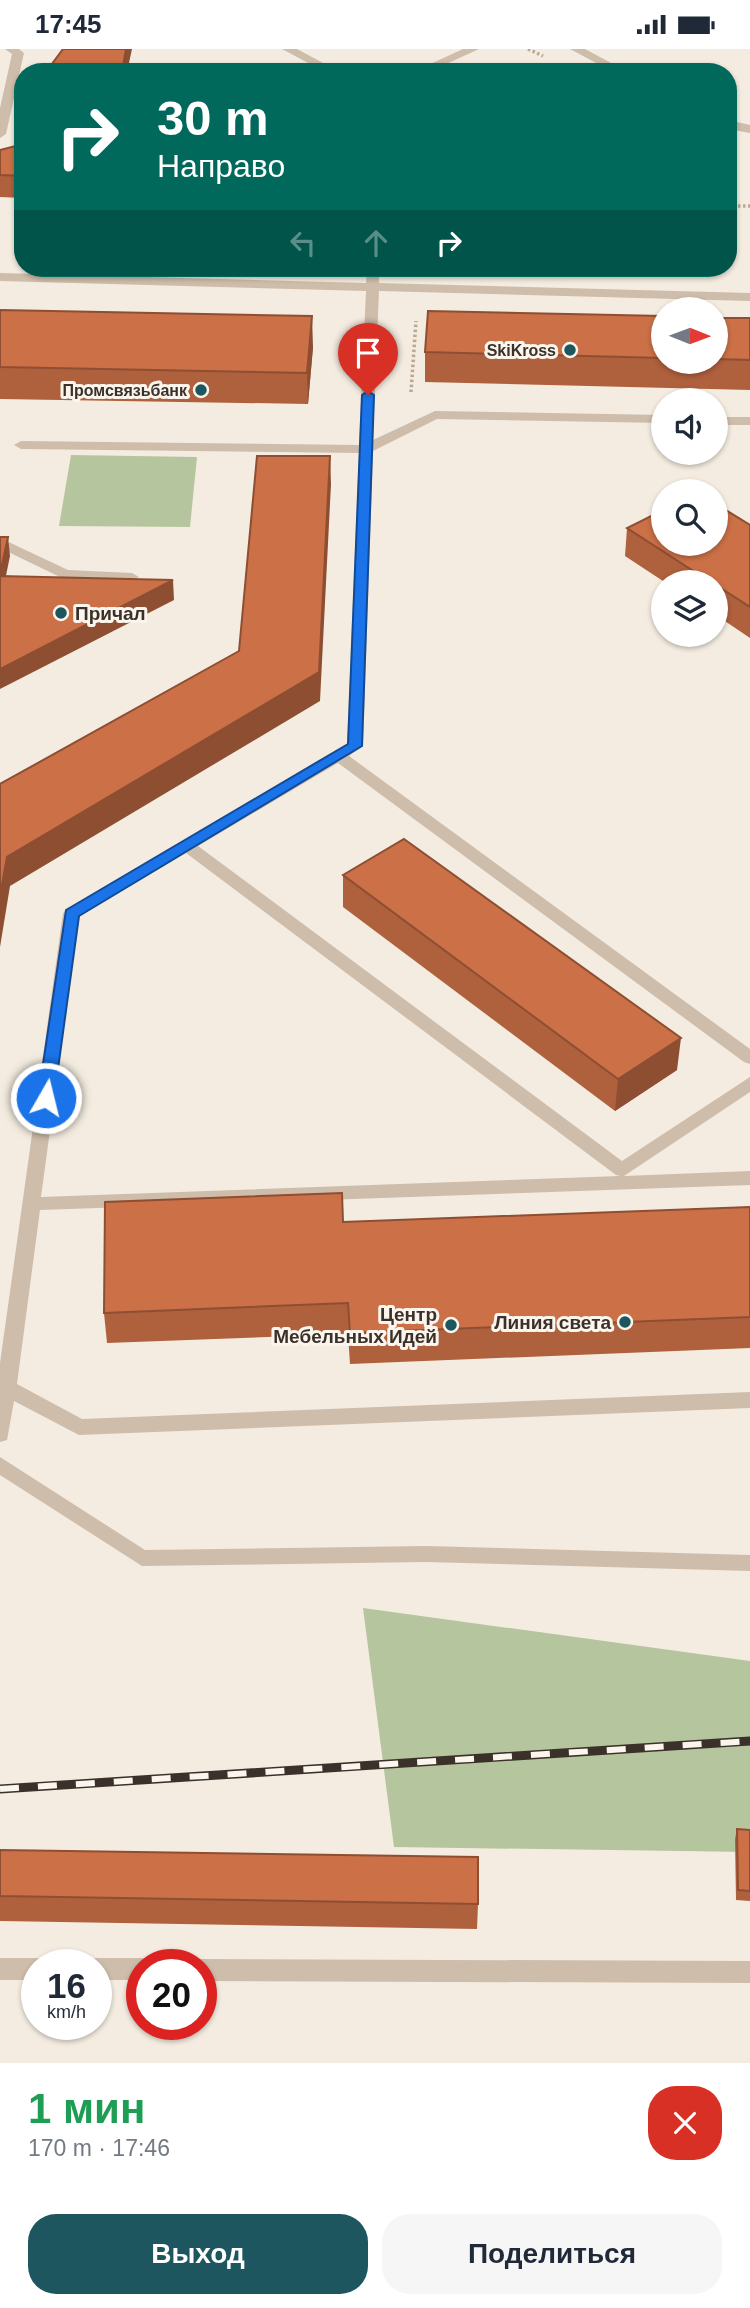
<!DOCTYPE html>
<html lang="ru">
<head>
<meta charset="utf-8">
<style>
	body { margin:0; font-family:Helvetica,sans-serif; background:#f6f6f7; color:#1f2937; height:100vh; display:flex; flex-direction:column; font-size:26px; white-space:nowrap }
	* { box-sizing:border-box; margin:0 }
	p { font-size:23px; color:#747a83 }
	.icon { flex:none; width:38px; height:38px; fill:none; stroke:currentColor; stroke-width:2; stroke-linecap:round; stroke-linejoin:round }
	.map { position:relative; height:2014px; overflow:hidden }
	.drawer { display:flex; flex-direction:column; background:#fff; flex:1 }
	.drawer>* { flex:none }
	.banner { position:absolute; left:14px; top:14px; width:723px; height:214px; border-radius:28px; box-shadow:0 2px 5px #0004; background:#00695c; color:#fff; overflow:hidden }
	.needle { width:46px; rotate:91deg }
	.fabs { position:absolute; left:651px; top:248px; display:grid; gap:14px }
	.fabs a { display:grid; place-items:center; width:77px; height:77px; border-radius:50%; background:#fff; box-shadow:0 2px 5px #0004; font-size:35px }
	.speed { position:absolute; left:21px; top:1900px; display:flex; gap:14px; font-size:35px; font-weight:700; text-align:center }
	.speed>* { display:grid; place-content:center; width:91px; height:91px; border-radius:50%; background:#fff; box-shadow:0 2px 5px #0004; line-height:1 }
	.speed small { font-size:18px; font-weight:400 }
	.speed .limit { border:10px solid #d22; background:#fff; color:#111 }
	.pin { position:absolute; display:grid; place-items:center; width:60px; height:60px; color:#fff; margin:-72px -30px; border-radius:50% 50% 50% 0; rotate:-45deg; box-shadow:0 0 7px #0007 }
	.pin .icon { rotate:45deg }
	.me { position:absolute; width:77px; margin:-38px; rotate:8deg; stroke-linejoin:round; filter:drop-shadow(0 0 5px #0008) }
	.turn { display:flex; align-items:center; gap:24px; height:147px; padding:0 28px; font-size:32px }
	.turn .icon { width:91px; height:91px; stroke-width:2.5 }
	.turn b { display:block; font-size:49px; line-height:60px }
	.lanes { display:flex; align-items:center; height:66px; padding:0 28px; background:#0003; justify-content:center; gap:35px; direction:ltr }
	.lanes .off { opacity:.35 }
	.round { display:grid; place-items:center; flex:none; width:74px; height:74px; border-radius:28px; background:#f6f6f7 }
	.overview { display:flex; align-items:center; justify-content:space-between; height:119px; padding:0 28px }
	h1 { font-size:42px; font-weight:700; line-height:52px; color:#1e9e55 }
	.button { display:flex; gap:14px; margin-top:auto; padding:14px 28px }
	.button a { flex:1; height:80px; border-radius:28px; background:#1d565f; color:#fff; font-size:28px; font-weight:700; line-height:80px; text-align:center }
	.button a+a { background:#f6f6f7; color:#1f2937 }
	.status { display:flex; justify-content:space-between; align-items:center; height:49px; padding:0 35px; background:#fff; direction:ltr }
	.status svg { height:19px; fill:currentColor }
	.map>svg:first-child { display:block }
</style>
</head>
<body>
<div class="status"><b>17:45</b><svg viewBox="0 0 49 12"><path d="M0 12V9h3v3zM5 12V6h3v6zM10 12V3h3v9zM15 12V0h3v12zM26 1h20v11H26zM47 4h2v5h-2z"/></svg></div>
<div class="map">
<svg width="750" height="2014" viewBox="0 0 750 2014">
	<rect width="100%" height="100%" fill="#f4ece0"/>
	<!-- green -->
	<path fill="#b5c59e" d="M71 406 197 408 190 478 59 477Z
		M363 1559 750 1612V1803L394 1798Z"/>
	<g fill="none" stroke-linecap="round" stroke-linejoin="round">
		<!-- path -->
		<path stroke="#baa794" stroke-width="3.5" stroke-dasharray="2.5 2.5" stroke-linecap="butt" d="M528 0 543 7
			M728 157H750
			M411 343 416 272"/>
		<!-- minor -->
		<path fill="#cebdab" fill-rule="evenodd" d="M5 0H19L24 4 6 85 0 89V59L12 5Z
			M282 0H297L340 23H325Z
			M463 0H479L429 23H413Z
			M570 0H585L628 23H613Z
			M728 71 750 76V84L728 80Z
			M367 219H379V234L750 244V252L379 242 373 391 435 362 663 366V374L437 370 373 402 363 697 349 707 750 1000V1015L744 1013 338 714 198 797 622 1112 750 1028V1043L624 1127 750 1122V1136L40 1161 17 1335 82 1370 750 1343V1359L79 1386 14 1352 7 1391 0 1393V1314L63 864 347 695 359 404 21 400 14 396 21 392 359 396 366 242 0 232V224L366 234ZM186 804 616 1126 620 1127 41 1148 79 867Z
			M716 368H750V376H716Z
			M0 489 68 521 132 524 139 528 132 532 60 528 0 499Z
			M0 1408 145 1501 426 1497 750 1506V1522L426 1513 142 1517 0 1426Z
			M0 1909H37L45 1912 47 1916H37V1931H0Z
			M96 1909H142L150 1912 152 1916H142V1931H96V1916H86L88 1912Z
			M201 1910 750 1912V1934L201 1932V1916H192Z"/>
		<defs>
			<path id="rail" d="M0 1740 750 1692"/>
		</defs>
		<!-- rail casing -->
		<use href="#rail" stroke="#3b312a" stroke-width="9"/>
		<!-- rail -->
		<use href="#rail" stroke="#fbf6ed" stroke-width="6" stroke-dasharray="19" stroke-linecap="butt"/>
	</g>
	<!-- wall -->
	<path fill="#af603d" d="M23 95V149L0 148V101Z
		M0 261 313 298 308 355 0 350Z
		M663 267V313H716V269H750V341L425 333V303Z
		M750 476V589L716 566V534H666L625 507 627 479Z
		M343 826 677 1021 615 1062 343 858Z
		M750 1158V1299L350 1315 348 1285 107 1294 104 1264 343 1173Z
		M737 1780 750 1781V1852L736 1851 735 1790Z
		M0 1801 478 1855 477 1880 0 1872Z"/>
	<!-- shaded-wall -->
	<path fill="#8e4e32" d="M126 0H132L127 23H122Z
		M312 267 313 298 308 355 307 324Z
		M330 407 331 435 320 652 10 837 0 898V847L7 808 319 623Z
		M8 488 10 507 2 546 0 525Z
		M173 531 174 551 0 640V620Z
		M681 989 677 1021 615 1062 618 1030Z"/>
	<!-- building -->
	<path fill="#cb7047" stroke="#8e4e32" stroke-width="2" d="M63 0H126L122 23H46Z
		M23 95V127L0 126V101Z
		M0 261 312 267 307 324 0 318Z
		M428 262 663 267V309L425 303Z
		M716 269H750V311L716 310Z
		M257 407H330L319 623 7 808 0 847V735L239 602Z
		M716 455 750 476V558L716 536V534H712L627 479 663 461V495H716Z
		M0 488H8L0 525Z
		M0 527 173 531 0 620Z
		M404 790 681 989 618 1030 343 826Z
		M342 1144 343 1173 750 1158V1268L350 1284 348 1254 104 1264 105 1153Z
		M737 1780 750 1781V1842L738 1841Z
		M0 1801 478 1808V1855L0 1847Z"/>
	<!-- route -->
	<path fill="#1a73e8" stroke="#114b97" stroke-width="2" d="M368 342 374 346 362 697 79 867 54 1049 46 1055 40 1054 38 1049 66 861 348 695 362 346Z"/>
	<!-- markers -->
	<g fill="#1d565f" stroke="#fbf6ed" stroke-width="2.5">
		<circle cx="570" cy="301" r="7"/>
		<circle cx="201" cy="341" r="7"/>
		<circle cx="61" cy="564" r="7"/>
		<circle cx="625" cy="1273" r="7"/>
		<circle cx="451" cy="1276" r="7"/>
	</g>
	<g text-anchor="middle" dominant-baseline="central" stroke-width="6" stroke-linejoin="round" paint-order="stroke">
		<!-- far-poi labels -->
		<g font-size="16" font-weight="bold" fill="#3b312a" stroke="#fbf6ed" text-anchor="end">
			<text x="556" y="301">SkiKross</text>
			<text x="187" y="341">Промсвязьбанк</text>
		</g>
		<!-- poi labels -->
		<g font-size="19" font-weight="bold" fill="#3b312a" stroke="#fbf6ed" text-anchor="end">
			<text x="75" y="564" text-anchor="start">Причал</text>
			<text x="437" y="1265">Центр<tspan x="437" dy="22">Мебельных Идей</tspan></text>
			<text x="611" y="1273">Линия света</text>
		</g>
	</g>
</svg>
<div class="fabs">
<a><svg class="needle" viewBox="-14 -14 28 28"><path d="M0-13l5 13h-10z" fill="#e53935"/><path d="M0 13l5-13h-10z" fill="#747a83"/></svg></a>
<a><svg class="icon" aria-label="sound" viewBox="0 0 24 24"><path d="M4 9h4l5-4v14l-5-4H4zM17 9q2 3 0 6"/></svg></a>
<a><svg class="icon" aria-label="search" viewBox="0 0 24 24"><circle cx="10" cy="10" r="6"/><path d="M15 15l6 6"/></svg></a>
<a><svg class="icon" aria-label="layers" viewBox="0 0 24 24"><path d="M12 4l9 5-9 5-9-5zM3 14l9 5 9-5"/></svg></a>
</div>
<div class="speed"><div>16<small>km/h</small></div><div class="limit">20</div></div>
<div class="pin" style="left:368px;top:346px;background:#d93025"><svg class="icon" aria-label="arrive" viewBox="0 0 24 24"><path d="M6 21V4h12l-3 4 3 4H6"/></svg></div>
<svg class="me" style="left:46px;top:1049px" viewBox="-20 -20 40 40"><circle r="17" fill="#1a73e8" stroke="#fff" stroke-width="3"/><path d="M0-11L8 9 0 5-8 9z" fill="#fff"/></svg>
<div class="banner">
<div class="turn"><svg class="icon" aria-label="right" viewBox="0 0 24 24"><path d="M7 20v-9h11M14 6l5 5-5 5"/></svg><div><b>30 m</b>Направо</div></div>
<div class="lanes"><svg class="icon off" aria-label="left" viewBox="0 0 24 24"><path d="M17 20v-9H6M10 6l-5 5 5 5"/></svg><svg class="icon off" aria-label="ahead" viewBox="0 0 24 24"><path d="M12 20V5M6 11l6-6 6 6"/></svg><svg class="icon" aria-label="right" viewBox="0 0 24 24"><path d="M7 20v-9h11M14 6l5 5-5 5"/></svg></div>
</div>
</div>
<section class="drawer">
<div class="overview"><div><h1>1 мин</h1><p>170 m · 17:46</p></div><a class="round" style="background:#d93025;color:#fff"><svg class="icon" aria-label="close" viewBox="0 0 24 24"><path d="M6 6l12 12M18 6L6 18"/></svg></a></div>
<div class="button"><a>Выход</a><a>Поделиться</a></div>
</section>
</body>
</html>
